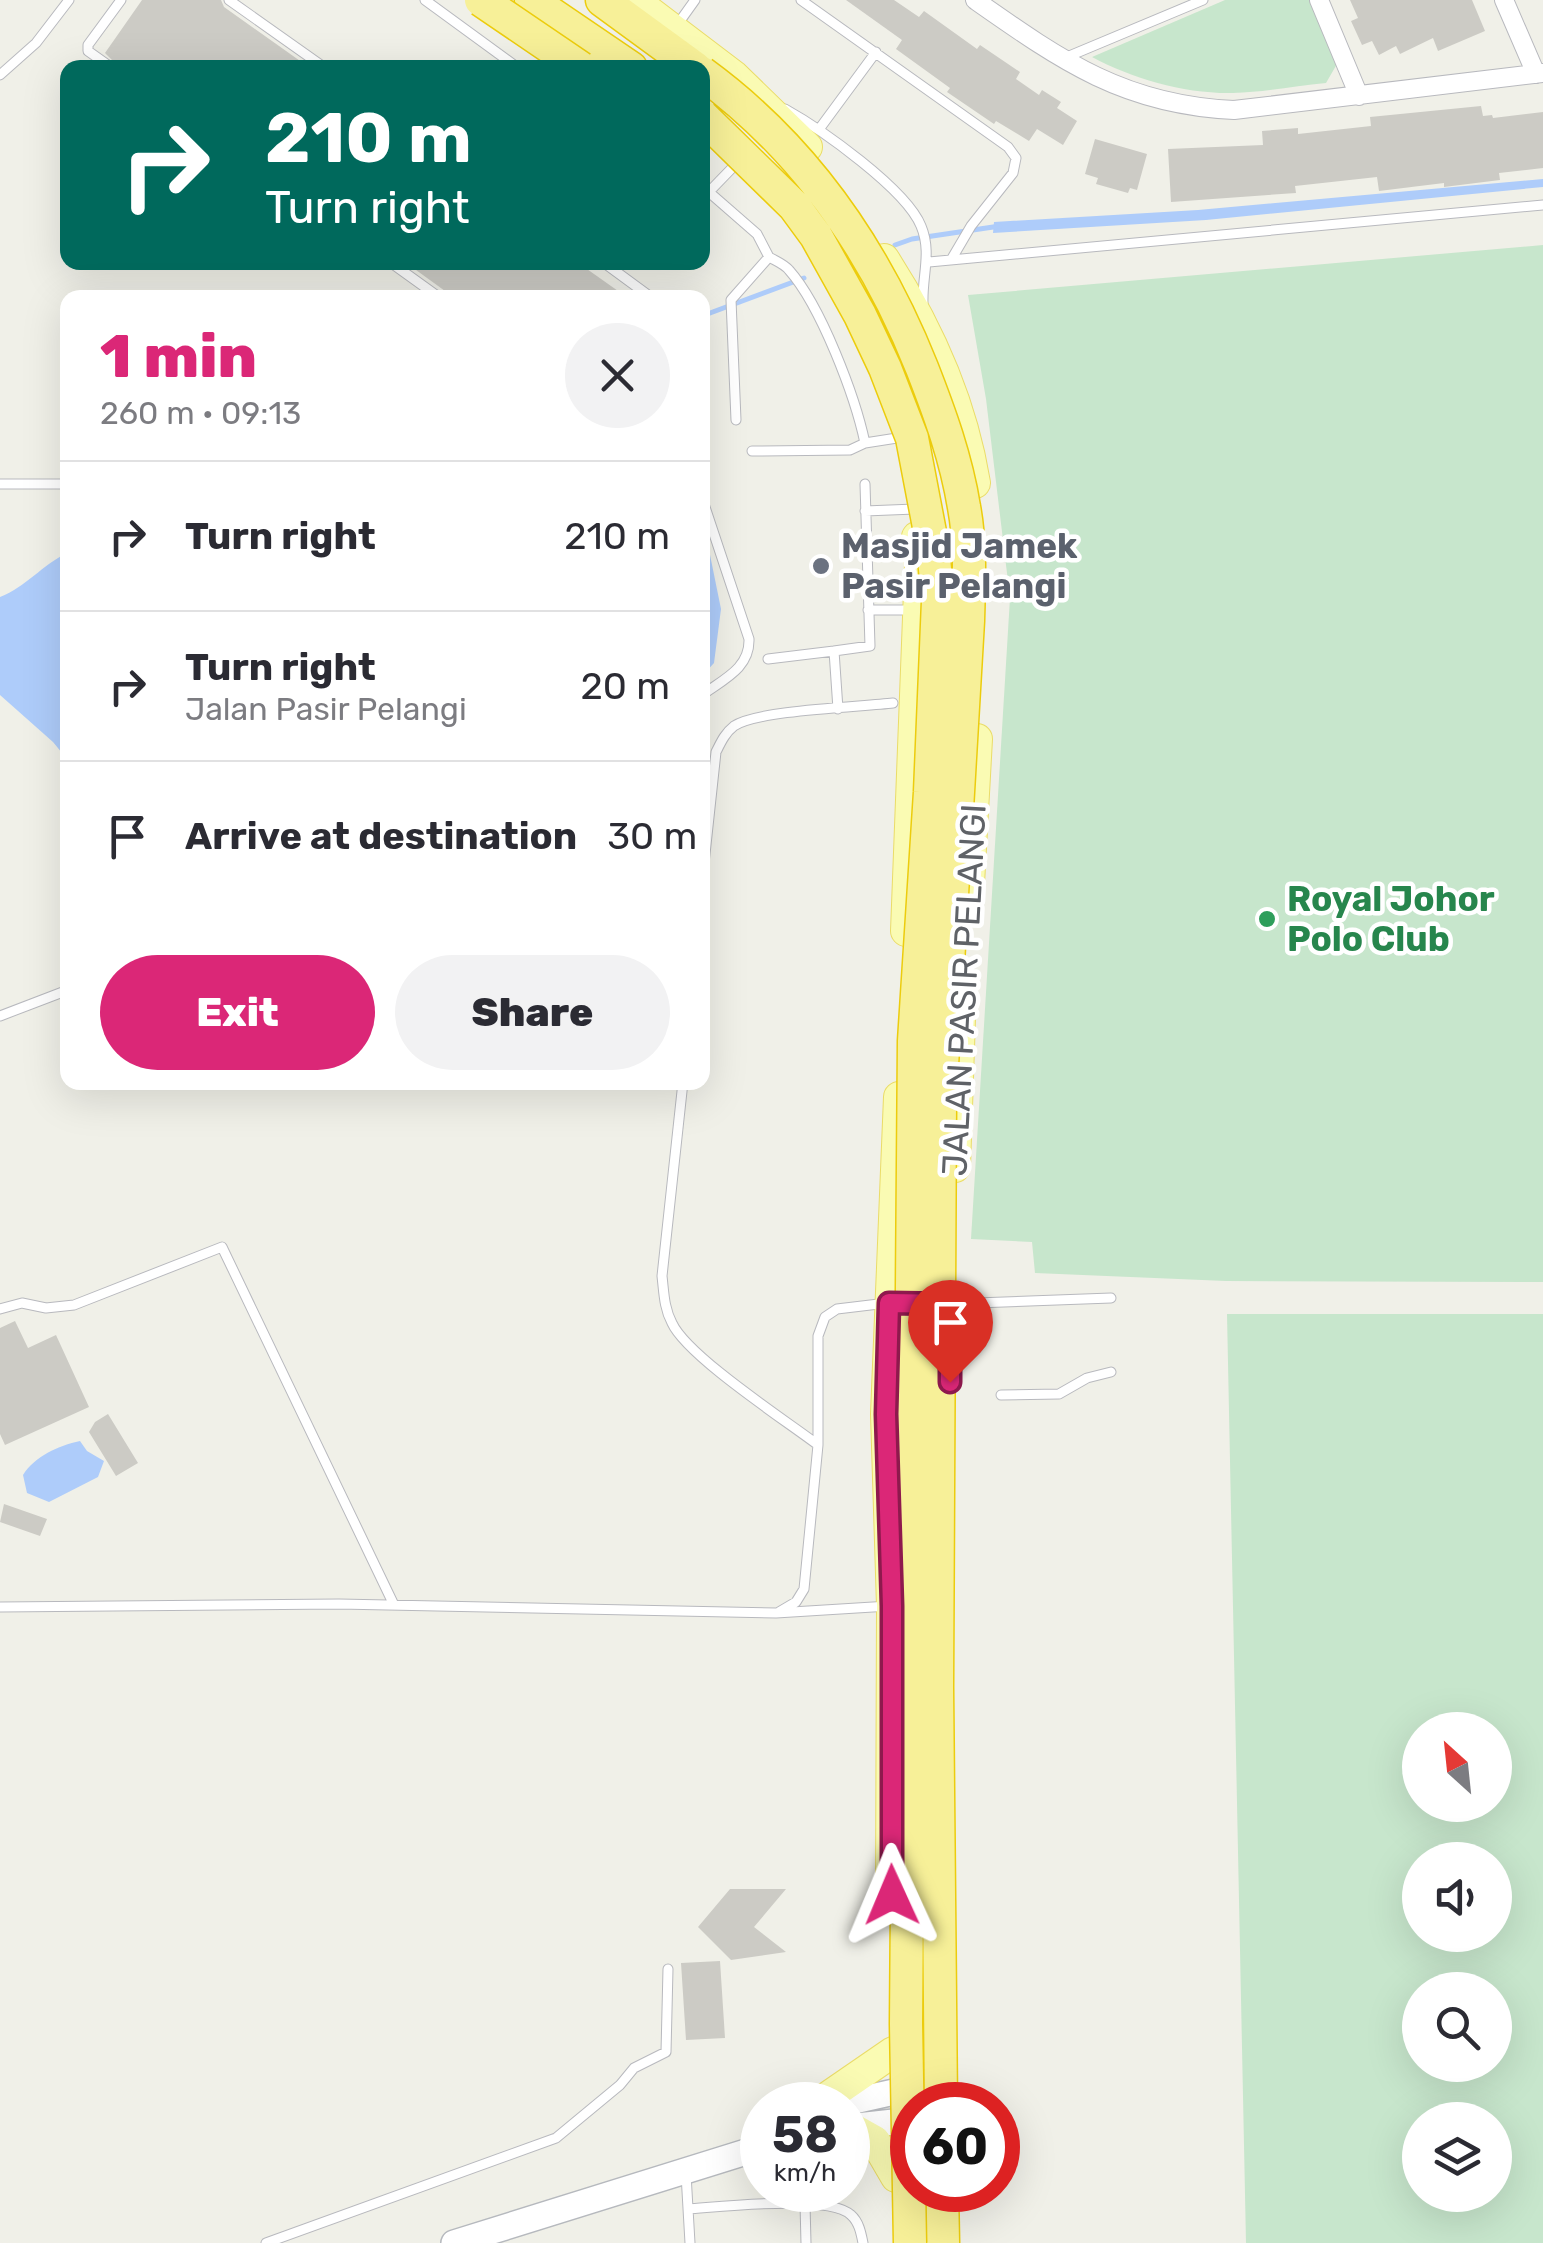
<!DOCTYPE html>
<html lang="en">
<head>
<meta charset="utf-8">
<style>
	body { margin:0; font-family:Rubik,sans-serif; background:#f2f2f3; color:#2b2b33; height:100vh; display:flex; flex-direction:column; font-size:38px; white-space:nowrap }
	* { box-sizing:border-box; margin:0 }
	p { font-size:32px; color:#7c7c81 }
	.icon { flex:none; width:55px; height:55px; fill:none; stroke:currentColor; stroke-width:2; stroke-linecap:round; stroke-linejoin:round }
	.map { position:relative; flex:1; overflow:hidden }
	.side { position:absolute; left:60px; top:290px; width:650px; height:800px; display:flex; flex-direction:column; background:#fff; border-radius:20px; box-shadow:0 10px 40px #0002 }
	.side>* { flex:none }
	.banner { position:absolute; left:60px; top:60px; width:650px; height:210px; border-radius:20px; box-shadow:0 10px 40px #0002; background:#00695c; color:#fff; overflow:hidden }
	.needle { width:65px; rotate:333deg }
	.fabs { position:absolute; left:1402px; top:1712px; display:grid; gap:20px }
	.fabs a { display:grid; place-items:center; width:110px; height:110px; border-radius:50%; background:#fff; box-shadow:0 10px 40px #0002; font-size:50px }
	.speed { position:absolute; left:740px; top:2082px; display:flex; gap:20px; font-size:50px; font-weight:700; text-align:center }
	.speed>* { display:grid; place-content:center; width:130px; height:130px; border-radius:50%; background:#fff; box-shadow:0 10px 40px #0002; line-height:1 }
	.speed small { font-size:25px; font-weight:400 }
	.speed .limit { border:15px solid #d22; background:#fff; color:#111 }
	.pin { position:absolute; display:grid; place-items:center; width:85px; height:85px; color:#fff; margin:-102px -42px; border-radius:50% 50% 50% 0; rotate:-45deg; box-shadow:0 0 10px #0007 }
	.pin .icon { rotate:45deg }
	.me { position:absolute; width:110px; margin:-55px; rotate:359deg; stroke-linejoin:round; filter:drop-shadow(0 0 8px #0008) }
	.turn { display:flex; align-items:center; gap:35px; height:210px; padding:0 40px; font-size:45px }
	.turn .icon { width:130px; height:130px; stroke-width:2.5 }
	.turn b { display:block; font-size:70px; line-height:85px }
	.round { display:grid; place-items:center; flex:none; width:105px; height:105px; border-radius:52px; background:#f2f2f3 }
	.head { display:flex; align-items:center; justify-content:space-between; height:170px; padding:0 40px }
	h1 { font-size:60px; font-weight:800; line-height:75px; color:#db2777 }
	.primary-button { display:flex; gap:20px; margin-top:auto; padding:20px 40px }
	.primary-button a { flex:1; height:115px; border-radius:60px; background:#db2777; color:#fff; font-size:40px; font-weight:800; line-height:115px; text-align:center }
	.primary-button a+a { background:#f2f2f3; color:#2b2b33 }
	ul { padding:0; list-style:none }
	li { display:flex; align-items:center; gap:30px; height:150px; padding:0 40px; border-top:2px solid #e1e1e2 }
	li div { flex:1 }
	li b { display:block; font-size:38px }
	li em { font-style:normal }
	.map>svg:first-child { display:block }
</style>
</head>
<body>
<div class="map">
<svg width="1543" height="2243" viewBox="0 0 1543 2243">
	<rect width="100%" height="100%" fill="#f0f0e8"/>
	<!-- green -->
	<path fill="#c7e6cc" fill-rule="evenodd" d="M1225 0H1310L1337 64 1326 83C1295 86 1264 92 1233 93 1185 94 1133 79 1092 57Z
		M1543 245V1282L1226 1281 1035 1273 1032 1242 971 1239 1010 598 986 399 968 295Z
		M1227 1314H1543V2243H1246ZM1420 1730H1495V1805H1420ZM1420 1860H1495V1935H1420ZM1420 1990H1495V2065H1420ZM1420 2120H1495V2195H1420Z"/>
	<!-- water -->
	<path fill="#aeccfa" d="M1543 179V187L1206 220 993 233 994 222 1198 210Z
		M703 536 709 550 721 609 714 663 703 675Z
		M67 553V759L53 742 0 695V597C26 587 42 565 67 553Z
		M80 1441 87 1451 104 1461 98 1477 49 1502 27 1493 23 1475C35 1456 58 1446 80 1441Z"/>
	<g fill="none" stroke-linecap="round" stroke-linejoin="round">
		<!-- stream -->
		<path stroke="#aeccfa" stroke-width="5" d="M895 245 912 239 1000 226
			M702 316 804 278"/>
	</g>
	<!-- building -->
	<path fill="#cccbc5" d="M142 0H221L224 7 310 68H120L105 53Z
		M846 0H894L919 17 924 11 977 49 980 45 1020 72 1016 79 1039 95 1042 90 1061 102 1057 108 1077 121 1063 145 1037 129 1029 141 996 121 994 124 947 92 950 88 896 49 902 40Z
		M1350 0H1472L1485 31 1438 51 1433 38 1400 54 1396 46 1379 55 1372 41 1362 45 1351 21 1358 18Z
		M1481 106 1483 116 1492 115 1493 118 1543 112V168L1499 173 1500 180 1444 187V183L1379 191 1377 177 1295 186 1296 193 1171 202 1168 149 1263 145 1262 131 1298 128V134L1371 126 1370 117Z
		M1095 139 1147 154 1137 190 1130 188 1128 193 1096 184 1098 178 1085 174Z
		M405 262H577L628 298H448L445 291Z
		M15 1321 28 1348 56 1335 89 1407 5 1445 0 1434V1328Z
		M108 1414 138 1463 116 1476 89 1432 95 1422Z
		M4 1504 47 1519 40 1536 0 1522Z
		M730 1889H786L754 1927 786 1952 731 1960 698 1927Z
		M720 1961 725 2038 686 2040 681 1963Z"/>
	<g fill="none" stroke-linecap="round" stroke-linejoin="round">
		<defs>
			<path id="service" d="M229 0 325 68
				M425 0 518 68
				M801 0 1008 147 1016 158 1013 173 971 226 951 260
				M675 28 695 0
				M1062 59 1203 0
				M112 68 88 51V45L121 0
				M0 75 36 43 69 0
				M785 109C821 129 906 189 921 226 932 252 922 276 923 303
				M820 128 876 52
				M710 193 757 234 769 257 731 300 736 420
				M702 199 735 165
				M769 257C776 261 784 264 789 270 821 306 855 396 865 443
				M390 262 440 298
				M603 262 652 298
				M929 262 1543 205
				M752 451 850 450 865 443 897 438
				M0 484H68
				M702 498 749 639C750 668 724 679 702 695
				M865 511 915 509
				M868 610H911
				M768 659 834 651
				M838 709 834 651 870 646 865 484
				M702 882 716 752C721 742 725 733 734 726 758 710 859 707 893 703
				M0 1016 68 990
				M683 1082 662 1276C664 1293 664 1308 672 1323 687 1356 785 1420 818 1445
				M948 1304 1111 1298
				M0 1309 22 1303 46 1308 74 1305 222 1247 394 1605
				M1001 1395 1059 1394 1087 1378 1111 1372
				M0 1607 339 1604 776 1613 889 1606
				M779 1612 796 1602 804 1589 818 1445V1336L825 1317 837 1309 887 1303
				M686 2174 690 2243
				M805 2204 806 2243
				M688 2209C720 2207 830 2194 851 2215 859 2222 861 2233 863 2243
				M266 2243 556 2138 620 2085 634 2068 666 2052 668 1969"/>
			<path id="minor" d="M975 0C1062 61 1124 105 1234 110L1543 73
				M1319 0 1359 96
				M1504 0 1536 74"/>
			<path id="secondary" d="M836 2105 894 2092 945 2088
				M848 2127 912 2120
				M454 2243 762 2147"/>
			<path id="primary" d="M634 0 734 76 807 147
				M884 259C928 327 962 403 975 483
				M968 902 977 739
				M906 931 920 565 917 537
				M955 1167 960 1018
				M891 1895 892 1606 886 1414 899 1097
				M816 2105 893 2052
				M850 2127 875 2141 896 2177"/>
			<path id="motorway" d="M531 0 631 68
				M602 0 695 68
				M942 2190 943 2243"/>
		</defs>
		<!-- service casing -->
		<use href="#service" stroke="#b8b9be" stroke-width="11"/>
		<!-- minor casing -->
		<use href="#minor" stroke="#b8b9be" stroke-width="20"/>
		<!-- secondary casing -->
		<use href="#secondary" stroke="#b6b9be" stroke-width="28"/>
		<!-- primary casing -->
		<use href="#primary" stroke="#eadc68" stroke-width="32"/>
		<!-- motorway casing -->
		<use href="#motorway" stroke="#eccc0d" stroke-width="35"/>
		<!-- service -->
		<use href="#service" stroke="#fff" stroke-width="9"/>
		<!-- minor -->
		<use href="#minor" stroke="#fff" stroke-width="18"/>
		<!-- secondary -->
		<use href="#secondary" stroke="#fff" stroke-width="25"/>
		<!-- primary -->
		<use href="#primary" stroke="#fafbb3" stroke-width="30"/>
		<!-- motorway -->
		<use href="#motorway" stroke="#f7f098" stroke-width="32"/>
		<defs>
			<path id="motorway-bridge" d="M481 0 581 68
				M702 73C806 149 875 250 922 368 940 414 956 458 964 507 971 544 969 583 968 621L940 1100 937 1687 941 2105
				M702 116 794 206 816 236 860 315 885 368 912 438 933 548 938 601 930 792 914 1041 906 2024 910 2243"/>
		</defs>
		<!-- motorway-bridge casing -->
		<use href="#motorway-bridge" stroke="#eccc0d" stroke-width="35" stroke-linecap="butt"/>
		<!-- motorway-bridge -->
		<use href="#motorway-bridge" stroke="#f7f098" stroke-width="32"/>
	</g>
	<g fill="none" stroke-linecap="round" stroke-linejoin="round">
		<defs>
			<path id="route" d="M892 1895V1606L886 1414 889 1303 950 1304V1382"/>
		</defs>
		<!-- route casing -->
		<use href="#route" stroke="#8e194d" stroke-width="25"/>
		<!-- route -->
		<use href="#route" stroke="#db2777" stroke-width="18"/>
	</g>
	<!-- markers -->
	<circle fill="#6b7280" stroke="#fff" stroke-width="4" cx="821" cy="566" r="10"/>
	<circle fill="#2e9e5b" stroke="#fff" stroke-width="4" cx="1267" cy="919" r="10"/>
	<g text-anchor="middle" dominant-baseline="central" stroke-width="9" stroke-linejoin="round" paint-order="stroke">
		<!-- worship labels -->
		<g font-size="35" font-weight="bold" fill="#5b616d" stroke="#fff" text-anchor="start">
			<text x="841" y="546">Masjid Jamek<tspan x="841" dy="40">Pasir Pelangi</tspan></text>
		</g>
		<!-- leisure labels -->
		<g font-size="35" font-weight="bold" fill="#27864d" stroke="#fff" text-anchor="start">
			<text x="1287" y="899">Royal Johor<tspan x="1287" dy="40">Polo Club</tspan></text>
		</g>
		<!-- street labels -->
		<g font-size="35" fill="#5f6267" stroke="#fff">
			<text transform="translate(964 990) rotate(-87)">JALAN PASIR PELANGI</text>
		</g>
	</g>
</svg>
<div class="fabs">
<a><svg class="needle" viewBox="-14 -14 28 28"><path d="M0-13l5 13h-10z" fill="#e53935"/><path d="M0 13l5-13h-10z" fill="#7c7c81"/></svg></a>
<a><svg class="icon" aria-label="sound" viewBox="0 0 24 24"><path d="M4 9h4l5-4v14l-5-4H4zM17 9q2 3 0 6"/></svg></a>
<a><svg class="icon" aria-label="search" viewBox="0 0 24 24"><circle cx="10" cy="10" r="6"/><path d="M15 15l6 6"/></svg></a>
<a><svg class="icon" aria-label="layers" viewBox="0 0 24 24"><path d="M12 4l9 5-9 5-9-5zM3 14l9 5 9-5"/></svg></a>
</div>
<div class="speed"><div>58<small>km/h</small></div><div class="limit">60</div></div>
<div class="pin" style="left:950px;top:1382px;background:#d93025"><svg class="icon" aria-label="arrive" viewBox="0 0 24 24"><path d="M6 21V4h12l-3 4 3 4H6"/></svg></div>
<svg class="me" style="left:892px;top:1895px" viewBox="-20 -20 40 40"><path d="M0-17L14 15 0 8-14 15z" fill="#db2777" stroke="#fff" stroke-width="4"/></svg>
<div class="banner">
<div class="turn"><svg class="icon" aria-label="right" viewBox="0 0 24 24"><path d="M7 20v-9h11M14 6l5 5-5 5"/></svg><div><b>210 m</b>Turn right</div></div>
</div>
<section class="side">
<div class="head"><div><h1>1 min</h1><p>260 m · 09:13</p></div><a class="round"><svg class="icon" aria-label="close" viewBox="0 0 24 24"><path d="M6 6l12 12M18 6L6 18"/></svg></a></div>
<ul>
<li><svg class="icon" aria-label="right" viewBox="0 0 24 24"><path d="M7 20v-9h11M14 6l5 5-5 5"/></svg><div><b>Turn right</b></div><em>210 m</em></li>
<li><svg class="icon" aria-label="right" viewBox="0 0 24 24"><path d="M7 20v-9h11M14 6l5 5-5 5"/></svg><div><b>Turn right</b><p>Jalan Pasir Pelangi</p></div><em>20 m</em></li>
<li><svg class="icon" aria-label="arrive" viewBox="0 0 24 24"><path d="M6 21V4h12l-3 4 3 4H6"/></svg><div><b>Arrive at destination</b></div><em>30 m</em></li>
</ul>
<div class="primary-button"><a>Exit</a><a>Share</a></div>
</section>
</div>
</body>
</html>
